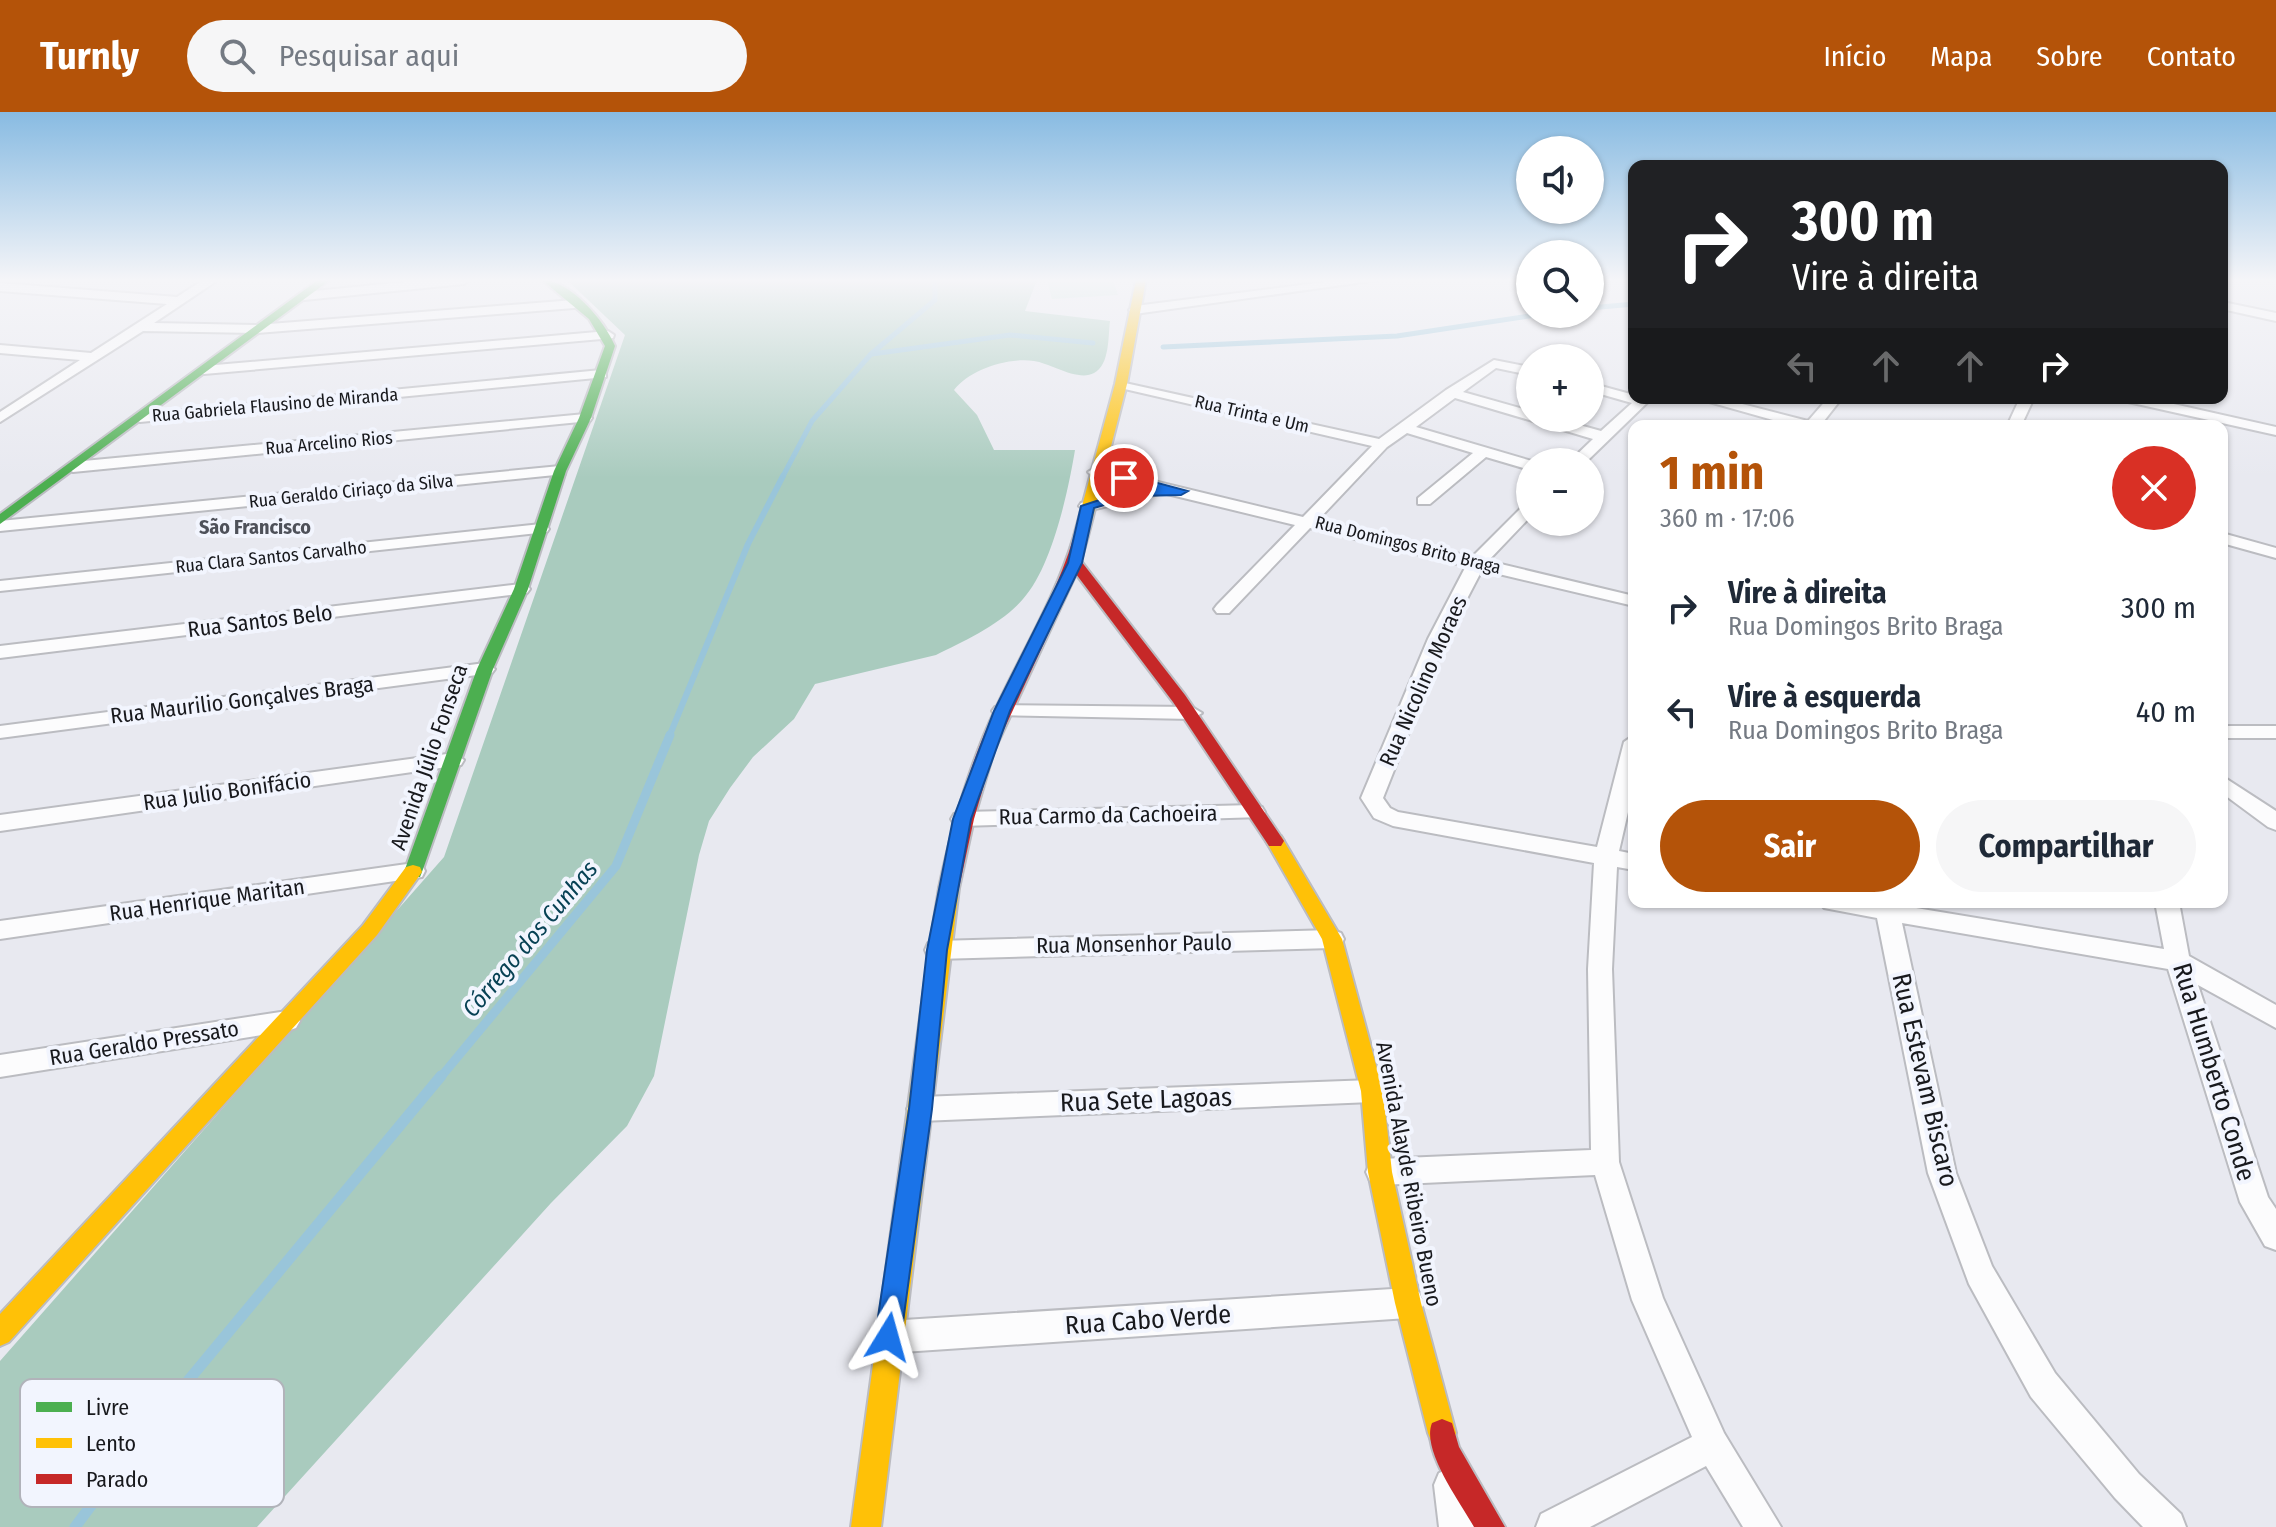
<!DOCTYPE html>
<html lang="pt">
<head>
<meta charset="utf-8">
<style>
	body { margin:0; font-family:"Fira Sans Condensed",sans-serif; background:#f6f6f7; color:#1f2937; height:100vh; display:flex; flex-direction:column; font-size:30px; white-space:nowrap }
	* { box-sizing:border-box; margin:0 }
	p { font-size:26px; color:#747a83 }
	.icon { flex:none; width:44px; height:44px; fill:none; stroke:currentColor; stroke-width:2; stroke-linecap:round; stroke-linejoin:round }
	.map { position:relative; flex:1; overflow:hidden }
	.side { position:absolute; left:1628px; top:308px; width:600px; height:488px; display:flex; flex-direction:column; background:#fff; border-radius:16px; box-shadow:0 2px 6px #0004 }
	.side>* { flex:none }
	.guide { position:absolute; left:1628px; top:48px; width:600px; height:244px; border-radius:16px; box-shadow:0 2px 6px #0004; background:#202124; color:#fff; overflow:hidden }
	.fabs { position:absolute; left:1516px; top:24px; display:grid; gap:16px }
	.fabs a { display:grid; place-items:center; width:88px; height:88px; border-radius:50%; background:#fff; box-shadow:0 2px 6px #0004; font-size:40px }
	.pin { position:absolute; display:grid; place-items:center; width:68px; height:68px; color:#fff; margin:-34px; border:4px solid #fff; border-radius:50%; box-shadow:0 2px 8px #0007 }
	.me { position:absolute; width:88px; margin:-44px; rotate:8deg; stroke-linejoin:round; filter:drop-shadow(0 0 6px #0008) }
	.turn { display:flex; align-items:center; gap:28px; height:168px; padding:0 32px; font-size:36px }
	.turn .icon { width:104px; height:104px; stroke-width:2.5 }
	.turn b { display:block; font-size:56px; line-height:68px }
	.lanes { display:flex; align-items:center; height:76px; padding:0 32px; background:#0003; justify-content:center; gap:40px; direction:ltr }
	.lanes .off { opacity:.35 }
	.round { display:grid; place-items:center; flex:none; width:84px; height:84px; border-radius:42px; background:#f6f6f7 }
	.head { display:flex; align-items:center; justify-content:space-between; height:136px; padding:0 32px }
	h1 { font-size:48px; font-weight:700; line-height:60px; color:#b45309 }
	.button { display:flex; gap:16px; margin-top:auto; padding:16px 32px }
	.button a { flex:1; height:92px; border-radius:48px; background:#b45309; color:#fff; font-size:32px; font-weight:700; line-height:92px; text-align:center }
	.button a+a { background:#f6f6f7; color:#1f2937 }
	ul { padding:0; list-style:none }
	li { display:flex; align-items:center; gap:24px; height:104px; padding:0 32px }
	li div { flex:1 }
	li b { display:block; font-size:30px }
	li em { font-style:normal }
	header { display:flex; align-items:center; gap:48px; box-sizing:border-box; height:112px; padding:0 40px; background:#b45309; color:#fff }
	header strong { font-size:38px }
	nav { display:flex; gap:44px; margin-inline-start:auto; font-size:28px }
	.search { width:560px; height:72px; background:#f6f6f7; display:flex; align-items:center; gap:20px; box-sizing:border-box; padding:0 28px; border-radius:44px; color:#747a83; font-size:30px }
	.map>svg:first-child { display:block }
</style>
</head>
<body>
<header>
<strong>Turnly</strong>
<div class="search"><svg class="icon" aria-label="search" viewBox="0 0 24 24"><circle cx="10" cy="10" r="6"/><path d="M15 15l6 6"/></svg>Pesquisar aqui</div>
<nav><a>Início</a><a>Mapa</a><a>Sobre</a><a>Contato</a></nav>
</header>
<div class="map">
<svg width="2276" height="1415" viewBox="0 0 2276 1415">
	<rect width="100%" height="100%" fill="#e8e9f0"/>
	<!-- green -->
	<path fill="#c2e4d7" d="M1047 168H1113L1118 183 1052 187Z"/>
	<!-- forest -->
	<path fill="#a9cbbe" d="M567 168H1037L1025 199 1110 209C1108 224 1110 253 1094 261 1078 270 1050 251 1034 249 1008 245 969 258 954 278L977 303 994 338H1075C1068 380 1052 455 1023 487 1002 512 964 529 936 543L815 572 794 607 753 645 730 676 709 709 699 743 654 964 627 1014 551 1091 257 1415H0V1249L444 745 625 223Z"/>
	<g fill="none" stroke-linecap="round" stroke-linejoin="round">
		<!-- stream-far3 -->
		<path stroke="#99c5da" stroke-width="5" d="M1590 196 1634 192
			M1163 235 1397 224 1542 202
			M872 242 1010 223 1093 231
			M782 366 812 309 871 242 935 188V168"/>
		<!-- stream-far2 -->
		<path stroke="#99c5da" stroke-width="6" d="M669 625 748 432 783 364"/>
		<!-- stream-far1 -->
		<path stroke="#99c5da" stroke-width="9" d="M440 966 616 754 670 623"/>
		<!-- stream -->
		<path stroke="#99c5da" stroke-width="11" d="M75 1415 153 1311 441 964"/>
		<defs>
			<path id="street" d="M203 168H218L154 211 257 213 574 188 580 192 574 196 257 221 143 219 0 310V300L80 248 0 241V233L91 241 167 192 0 179V171L177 185Z
				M425 168H470L464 172 304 188 298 184 304 180Z
				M1341 168H1378L1135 202 1129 198 1135 194Z
				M2223 190 2276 201V209L2222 197Z
				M608 219 614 223 613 226 204 262 197 258 204 254Z
				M1494 248 1530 255V263L1496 256 1463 280 1530 299V306H1554L1601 319 1632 291 1590 279V271L1634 283V286H1652L1586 350H1569L1593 327 1455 286 1416 315 1535 350H1530V358L1486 345 1430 392H1418V386L1473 341 1407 321 1387 335 1318 408 1472 445 1524 393 1530 391V405L1488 449 1634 484V494L1482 458 1446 527 1383 686 1390 696 1398 700 1597 735 1624 630 1634 623V674L1619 739 1634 742V758L1617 755 1612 857 1619 1050 1663 1186 1724 1321 1781 1415H1743L1706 1354 1590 1415H1536L1541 1402 1692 1325 1632 1188 1595 1063 1380 1073 1370 1069 1366 1060 1370 1051 1380 1047 1591 1038 1588 857 1594 751 1393 714 1374 706 1361 686 1428 527 1466 454 1310 416 1229 501H1217L1214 497 1217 493 1295 413 1163 381 1087 399 1079 394 1081 391 1142 376 1091 363 1088 360 1096 355 1303 405 1372 334 1116 275V269L1379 327 1446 278Z
				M601 258 606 259V265L140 310 133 306 140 302Z
				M1695 286H1719L1808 309 1828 286H1842L1820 314H1794Z
				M2020 286H2034L2021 314H2007Z
				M2121 286H2147L2276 315V323L2128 290Z
				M585 302 592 306 590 309 73 360 65 355 73 350Z
				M560 354 565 356V362L0 419V409Z
				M541 412 547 414 549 417 547 420 0 479V469Z
				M2222 421 2276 436V446L2222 431Z
				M521 472 527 473 530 477 527 481 0 546V534Z
				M485 551 495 557 492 561 0 626V614Z
				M1002 593 1192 595 1202 601 1192 607 995 603 992 599 995 595Z
				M2222 614H2276V626H2222Z
				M454 641 464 648 461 653 0 719V703Z
				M2222 664 2276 699V718L2268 715 2222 681Z
				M1254 693 1262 695 1265 700 1262 705 962 714 954 712 951 707 954 702 962 700Z
				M414 751 422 753 425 759 422 765 0 827V809Z
				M1820 790H1898V793L2164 837 2155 790H2179L2189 844 2276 893V916L2198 873 2268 1085 2276 1097V1138L2265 1134 2240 1090 2168 857 1902 811 1956 1061 1992 1154 2055 1261 2139 1362 2181 1402 2186 1415H2143L2115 1386 2031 1285 1969 1172 1928 1061 1877 806 1824 796Z
				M1332 818 1341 821 1344 827 1341 833 1332 836 937 847 928 845 925 838 928 831 937 829Z
				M287 899 296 902 300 909 296 916 287 919 0 965V943Z
				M1372 968 1382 971 1386 979 1382 987 1372 990 921 1009 911 1005 907 997 911 989 921 985Z
				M1408 1176 1419 1180 1424 1191 1419 1202 1408 1206 888 1241 877 1236 872 1225 877 1214 888 1209Z
				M1451 1356 1463 1361 1468 1373 1475 1415H1439L1434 1373 1439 1361Z"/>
			<path id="fast" d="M318 168H330L0 412V402Z
				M542 168C570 168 605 209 615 234L591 306 566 359 528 477 493 557 422 760 420 765H406L404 760 477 557 514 477 554 359 579 306 605 234 589 207Z"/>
			<path id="slow" d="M1136 168H1146L1127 272 1088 424 1081 428 1074 424 1115 272Z
				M1275 723 1281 724 1342 827 1383 979 1392 1060 1421 1191 1456 1321 1452 1331 1442 1335 1432 1331 1428 1321 1395 1191 1368 1060 1361 979 1322 827 1266 729Z
				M413 753 420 755 422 760 377 823 9 1230 0 1234V1202L363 813 406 755Z
				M949 769 956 771 959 776 881 1415H851L930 832 939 776 942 771Z"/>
			<path id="jam" d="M1081 420 1088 424 1081 449 1185 583 1284 729 1281 734H1269L1173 590 1076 462 994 639 974 707 959 776 956 781H942L939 776C952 714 969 653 996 596 1023 538 1056 485 1074 424Z
				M1442 1307 1452 1311 1459 1335 1505 1415H1474C1460 1390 1421 1338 1432 1311Z"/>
		</defs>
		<!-- street casing -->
		<use href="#street" stroke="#bbbcc1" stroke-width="4"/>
		<!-- fast casing -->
		<use href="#fast" stroke="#bbbcc1" stroke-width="4"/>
		<!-- slow casing -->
		<use href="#slow" stroke="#bbbcc1" stroke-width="4"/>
		<!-- jam casing -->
		<use href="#jam" stroke="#bbbcc1" stroke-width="4"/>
		<!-- street -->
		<use href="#street" fill="#fcfcfd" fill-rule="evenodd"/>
		<!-- fast -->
		<use href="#fast" fill="#4caf50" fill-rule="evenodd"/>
		<!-- slow -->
		<use href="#slow" fill="#ffc107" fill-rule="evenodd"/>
		<!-- jam -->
		<use href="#jam" fill="#c62828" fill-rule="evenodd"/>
	</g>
	<!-- sky -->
	<linearGradient id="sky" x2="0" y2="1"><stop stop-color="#88bbe2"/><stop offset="0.46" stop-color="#f5f5f8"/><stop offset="1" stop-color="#f5f5f8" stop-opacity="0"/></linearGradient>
	<rect width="2276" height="366" fill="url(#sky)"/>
	<!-- route -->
	<path fill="#1a73e8" stroke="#114b97" stroke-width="2" d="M1124 362 1188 379 1181 383 1135 384 1094 396 1082 451 1010 599 971 707 947 838 932 997 901 1225 898 1234 888 1238 879 1234 875 1225 909 997 927 838 953 707 994 599 1068 451 1081 394 1130 378 1151 376 1119 369V363Z"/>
	<g text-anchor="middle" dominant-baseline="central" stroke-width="8" stroke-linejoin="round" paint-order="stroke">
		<!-- far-street labels -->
		<g font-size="18" fill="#18191d" stroke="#f2f5fe">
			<text transform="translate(275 293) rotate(-5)">Rua Gabriela Flausino de Miranda</text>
			<text transform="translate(1252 302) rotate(13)">Rua Trinta e Um</text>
			<text transform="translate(329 331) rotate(-5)">Rua Arcelino Rios</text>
			<text transform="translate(351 379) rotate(-6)">Rua Geraldo Ciriaço da Silva</text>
			<text transform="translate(1408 433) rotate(14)">Rua Domingos Brito Braga</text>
			<text transform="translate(271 445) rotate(-6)">Rua Clara Santos Carvalho</text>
		</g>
		<!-- far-neighbourhood labels -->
		<g font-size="20" font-weight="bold" fill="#4e515a" stroke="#f2f5fe">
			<text x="255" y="415">São Francisco</text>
		</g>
		<!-- street labels -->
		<g font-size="22" fill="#18191d" stroke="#f2f5fe">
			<text transform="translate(260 509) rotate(-7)">Rua Santos Belo</text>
			<text transform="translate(1423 569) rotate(-66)">Rua Nicolino Moraes</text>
			<text transform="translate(242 588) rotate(-7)">Rua Maurilio Gonçalves Braga</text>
			<text transform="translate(429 645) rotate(-71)">Avenida Júlio Fonseca</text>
			<text transform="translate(227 679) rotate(-8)">Rua Julio Bonifácio</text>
			<text transform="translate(1108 703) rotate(-1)">Rua Carmo da Cachoeira</text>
			<text transform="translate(207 788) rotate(-8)">Rua Henrique Maritan</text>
			<text transform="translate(1134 832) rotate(-1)">Rua Monsenhor Paulo</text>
			<text transform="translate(144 931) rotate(-9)">Rua Geraldo Pressato</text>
			<text transform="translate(1409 1062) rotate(79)">Avenida Alayde Ribeiro Bueno</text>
		</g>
		<!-- water labels -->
		<g font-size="24" font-style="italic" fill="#074154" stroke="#f2f5fe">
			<text transform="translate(530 827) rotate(-50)">Córrego dos Cunhas</text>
		</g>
		<!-- near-street labels -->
		<g font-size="26" fill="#18191d" stroke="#f2f5fe">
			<text transform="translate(2214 960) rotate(73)">Rua Humberto Conde</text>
			<text transform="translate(1925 968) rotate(77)">Rua Estevam Biscaro</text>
			<text transform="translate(1146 988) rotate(-2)">Rua Sete Lagoas</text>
			<text transform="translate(1148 1208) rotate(-4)">Rua Cabo Verde</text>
		</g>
	</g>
	<!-- legend -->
	<rect x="20" y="1267" width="264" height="128" rx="12" fill="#f2f5fe" stroke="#b1b3ba" stroke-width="2"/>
	<rect x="36" y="1290" width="36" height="10" fill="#4caf50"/>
	<rect x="36" y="1326" width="36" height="10" fill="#ffc107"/>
	<rect x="36" y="1362" width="36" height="10" fill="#c62828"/>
	<g font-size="22" fill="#18191d">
		<text x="86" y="1303">Livre</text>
		<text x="86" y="1339">Lento</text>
		<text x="86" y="1375">Parado</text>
	</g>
</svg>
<div class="fabs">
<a><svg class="icon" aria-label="sound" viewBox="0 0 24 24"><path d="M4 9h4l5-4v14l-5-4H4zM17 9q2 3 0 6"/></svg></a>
<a><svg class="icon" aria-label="search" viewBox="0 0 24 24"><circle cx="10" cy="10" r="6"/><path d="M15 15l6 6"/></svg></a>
<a>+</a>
<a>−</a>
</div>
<div class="pin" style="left:1124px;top:366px;background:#d93025"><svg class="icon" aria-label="arrive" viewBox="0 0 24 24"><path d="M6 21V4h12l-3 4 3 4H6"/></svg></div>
<svg class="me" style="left:888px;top:1225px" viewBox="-20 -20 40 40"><path d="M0-17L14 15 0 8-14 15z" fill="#1a73e8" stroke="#fff" stroke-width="4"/></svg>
<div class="guide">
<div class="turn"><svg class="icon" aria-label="right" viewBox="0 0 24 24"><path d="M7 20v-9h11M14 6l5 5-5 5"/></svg><div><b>300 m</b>Vire à direita</div></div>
<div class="lanes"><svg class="icon off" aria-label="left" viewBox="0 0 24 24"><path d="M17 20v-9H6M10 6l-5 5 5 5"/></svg><svg class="icon off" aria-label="ahead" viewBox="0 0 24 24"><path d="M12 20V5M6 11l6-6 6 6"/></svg><svg class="icon off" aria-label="ahead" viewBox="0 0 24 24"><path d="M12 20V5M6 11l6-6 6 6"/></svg><svg class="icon" aria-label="right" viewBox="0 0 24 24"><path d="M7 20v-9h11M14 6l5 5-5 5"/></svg></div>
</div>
<section class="side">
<div class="head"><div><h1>1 min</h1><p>360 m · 17:06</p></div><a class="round" style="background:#d93025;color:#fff"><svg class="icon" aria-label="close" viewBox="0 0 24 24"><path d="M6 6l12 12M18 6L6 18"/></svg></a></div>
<ul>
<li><svg class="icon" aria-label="right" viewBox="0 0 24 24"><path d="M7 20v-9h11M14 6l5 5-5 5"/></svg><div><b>Vire à direita</b><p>Rua Domingos Brito Braga</p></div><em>300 m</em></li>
<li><svg class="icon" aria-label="left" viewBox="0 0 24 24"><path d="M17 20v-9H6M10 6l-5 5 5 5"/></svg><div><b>Vire à esquerda</b><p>Rua Domingos Brito Braga</p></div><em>40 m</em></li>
</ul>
<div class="button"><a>Sair</a><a>Compartilhar</a></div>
</section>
</div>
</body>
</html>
